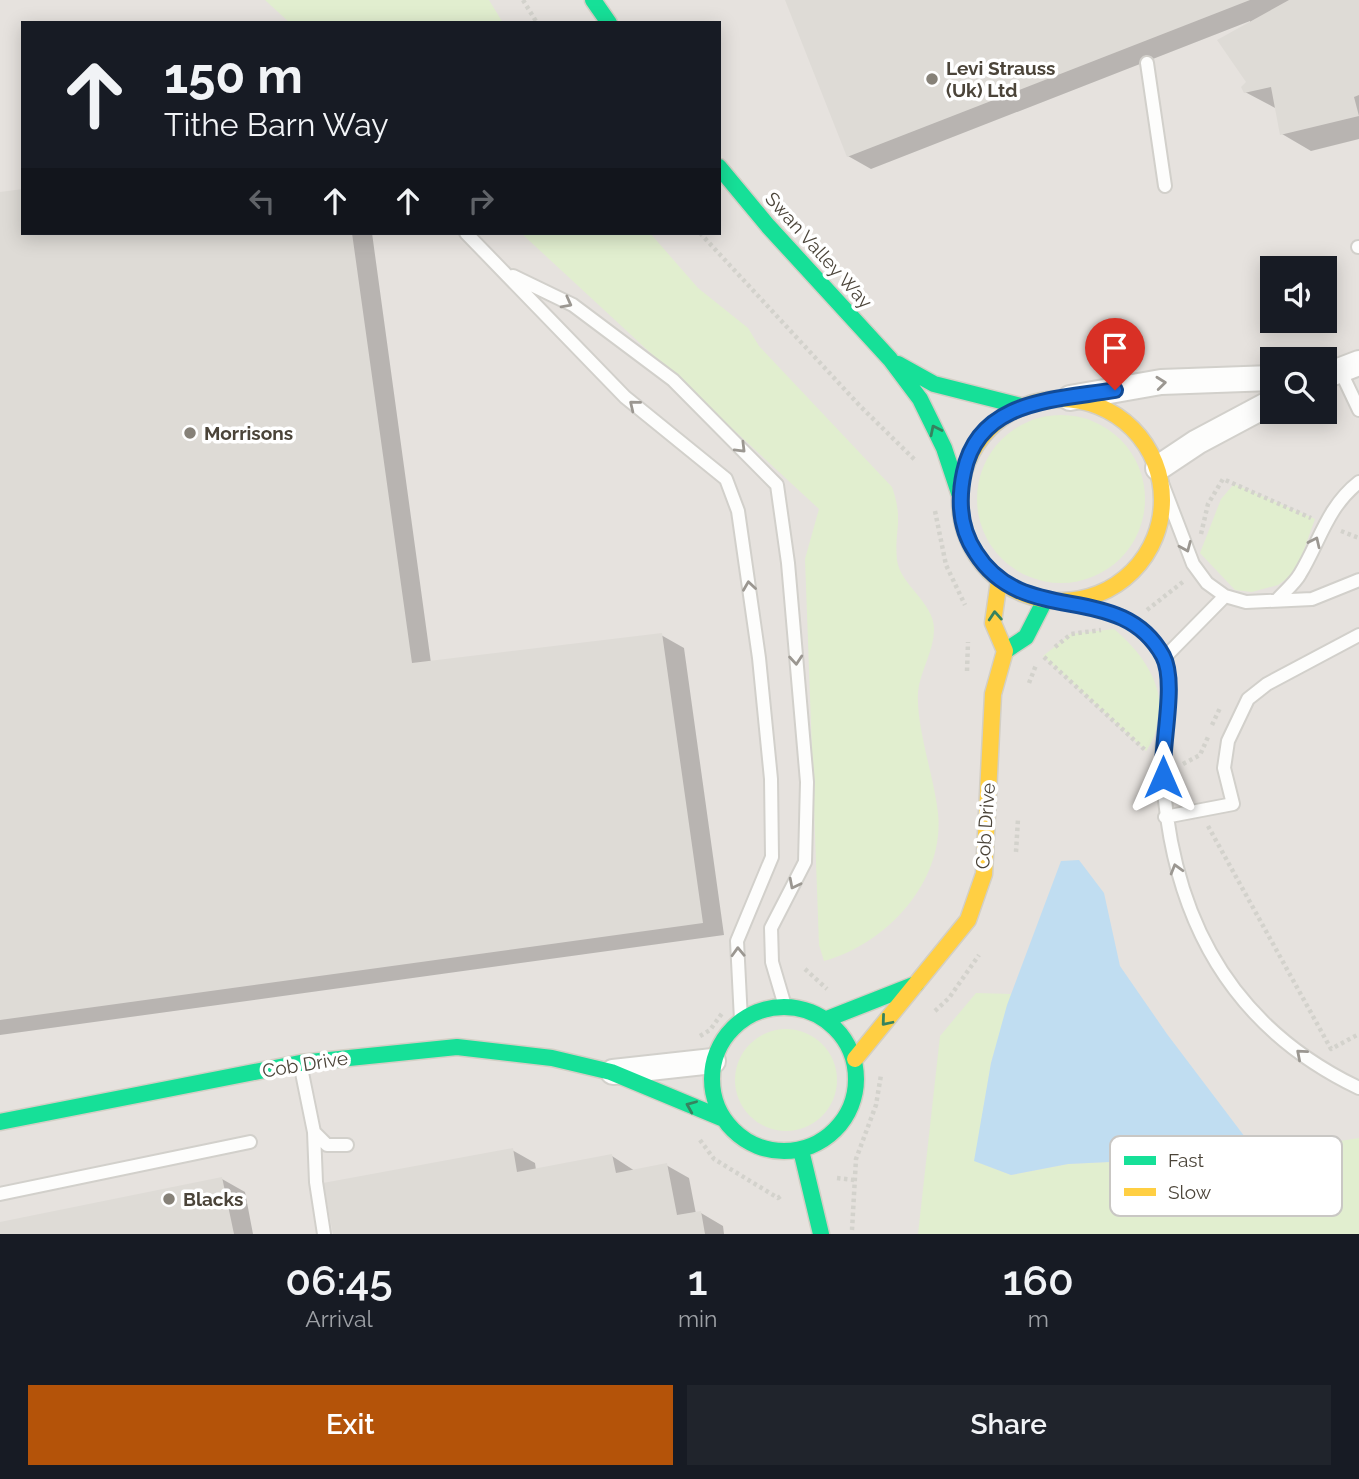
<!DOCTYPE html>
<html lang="en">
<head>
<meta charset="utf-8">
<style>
	body { margin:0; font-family:Raleway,sans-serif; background:#20242c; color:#f1f3f6; height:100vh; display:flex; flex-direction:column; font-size:26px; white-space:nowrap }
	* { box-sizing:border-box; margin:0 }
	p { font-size:23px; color:#9ea1a6 }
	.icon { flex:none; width:38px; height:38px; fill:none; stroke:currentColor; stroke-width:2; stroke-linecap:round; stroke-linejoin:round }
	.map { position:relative; height:1234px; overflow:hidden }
	.sheet { display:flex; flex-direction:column; background:#171b24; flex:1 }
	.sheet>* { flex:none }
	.guide { position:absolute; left:21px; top:21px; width:700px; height:214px; border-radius:0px; box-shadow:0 4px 18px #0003; background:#171b24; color:#f1f3f6; overflow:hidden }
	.controls { position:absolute; left:1260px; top:256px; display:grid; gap:14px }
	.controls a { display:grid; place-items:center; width:77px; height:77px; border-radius:0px; background:#171b24; box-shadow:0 4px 18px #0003; font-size:35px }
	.pin { position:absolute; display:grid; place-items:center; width:60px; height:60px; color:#fff; margin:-72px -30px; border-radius:50% 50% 50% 0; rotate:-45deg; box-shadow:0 0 7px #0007 }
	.pin .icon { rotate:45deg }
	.me { position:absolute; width:77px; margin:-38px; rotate:0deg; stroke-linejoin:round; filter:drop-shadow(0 0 5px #0008) }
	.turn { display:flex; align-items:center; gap:24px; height:147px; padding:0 28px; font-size:32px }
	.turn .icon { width:91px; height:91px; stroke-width:2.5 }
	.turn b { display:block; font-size:49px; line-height:60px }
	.lanes { display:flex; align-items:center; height:66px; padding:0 28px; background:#0003; justify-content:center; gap:35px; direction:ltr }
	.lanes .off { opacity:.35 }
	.eta { display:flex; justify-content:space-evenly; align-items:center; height:119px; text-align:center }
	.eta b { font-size:42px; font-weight:600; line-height:49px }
	.action { display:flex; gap:14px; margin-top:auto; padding:14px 28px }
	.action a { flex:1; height:80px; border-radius:0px; background:#b45309; color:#fff; font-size:28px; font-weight:600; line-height:80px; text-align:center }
	.action a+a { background:#20242c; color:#f1f3f6 }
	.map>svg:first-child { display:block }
</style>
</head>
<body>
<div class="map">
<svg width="1359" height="1234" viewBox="0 0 1359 1234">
	<rect width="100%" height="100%" fill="#f4f2ee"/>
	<!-- industrial -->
	<path fill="#e6e2de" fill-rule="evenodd" d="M0 0H1359V1234H0ZM23 23H719V233H23ZM1272 268H1325V320H1272ZM1272 359H1325V411H1272Z"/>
	<!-- green -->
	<path fill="#e1eecf" d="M265 0H489L503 23H290Z
		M521 233H650L698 288 748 328 759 346 892 487C904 521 894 530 897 560 900 585 935 603 934 630 934 651 920 671 918 692 916 728 934 776 938 813 945 882 886 944 824 961L819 945 805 559 819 509Z
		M977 499a84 84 0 1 1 168 0a84 84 0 1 1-168 0Z
		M1234 484 1315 519 1296 572 1278 585 1252 592 1235 590 1200 553 1221 499Z
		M1114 629C1150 659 1178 705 1146 751L1043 656 1071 634Z
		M976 993 1012 994 991 1063 975 1161 1011 1175 1068 1164 1130 1161 1185 1175 1238 1163 1248 1141 1315 1145 1359 1138V1234H918L940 1036Z
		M735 1080a51 51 0 1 1 102 0a51 51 0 1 1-102 0Z"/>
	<!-- water -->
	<path fill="#c0ddf1" d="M1079 860 1104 893 1120 966 1167 1034 1248 1141 1238 1163 1185 1175 1130 1161 1068 1164 1011 1175 974 1161 991 1063 1007 1005 1061 861Z"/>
	<!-- shadow -->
	<path fill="#0003" d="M786 0H1359V139L1311 151 1282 134 1277 109 1245 92 1249 83 1250 21 871 169 848 156Z
		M0 194 23 233H372L431 663 661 635 684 648 724 935 0 1035Z
		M512 1150 535 1163 536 1170 612 1156 635 1171 666 1165 689 1178 696 1214 701 1213 723 1226 724 1234H335Z
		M222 1179 245 1192 253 1234H0V1224Z"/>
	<!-- building -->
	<path fill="#dedbd6" d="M785 0H1250L847 157Z
		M1289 0H1359V95L1354 97 1359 116 1280 135 1271 87 1244 93 1241 87 1246 82 1217 40Z
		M23 189V233H352L412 663 662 633 703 923 0 1020V192Z
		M513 1148 517 1172 612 1154 616 1173 667 1163 677 1215 701 1211 705 1234H333L323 1183Z
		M222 1177 234 1234H0V1222Z"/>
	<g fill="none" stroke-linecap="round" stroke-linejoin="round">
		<defs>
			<path id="lane" d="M1147 63 1165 186
				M466 233 625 397 726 479 738 511 759 658 771 779 772 857 737 941 741 1020
				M1358 247H1359
				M513 276 573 305 673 380 777 485 788 563 807 782 805 862 771 928 772 962 785 1006
				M1340 370 1359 410
				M1162 483 1193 564 1207 583 1225 596 1246 602 1312 599 1359 580
				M1278 599C1285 591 1295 583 1300 574 1320 541 1327 507 1359 482
				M1064 601C1106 612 1139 614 1163 655 1178 681 1161 728 1162 755 1166 903 1221 1022 1359 1088
				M1164 658 1225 596
				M1165 817 1233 804 1224 768 1228 741 1248 699 1267 684 1359 635
				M300 1063 314 1132 327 1145H347
				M314 1132 316 1182 324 1234
				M0 1194 250 1142"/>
			<path id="street" d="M1325 376 1359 363
				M1070 398 1161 382 1272 378
				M1158 468 1197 442 1272 402
				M613 1072 713 1061"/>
			<path id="fast" d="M593 0 609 23
				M719 167 768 226 890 359 920 399 944 448 959 493
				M898 364 934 384 1021 406
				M1005 651 1026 637 1045 600
				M712 1079a72 72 0 1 1 144 0a72 72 0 1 1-144 0Z
				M827 1019 916 984
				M0 1122 300 1063 457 1047 552 1058 611 1072 724 1119
				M801 1150 821 1234"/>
			<path id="slow" d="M960 500a101 101 0 1 1 202 0a101 101 0 1 1-202 0Z
				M855 1059 968 920 984 874 993 694 1005 651 993 623 999 580"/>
		</defs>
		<!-- lane casing -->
		<use href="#lane" stroke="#d2d0cb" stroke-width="16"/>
		<!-- street casing -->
		<use href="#street" stroke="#d2d0cb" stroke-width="28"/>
		<!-- fast casing -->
		<use href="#fast" stroke="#d3cfc5" stroke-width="19"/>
		<!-- slow casing -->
		<use href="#slow" stroke="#d3cfc5" stroke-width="19"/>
		<!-- path -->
		<path stroke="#d3d2cc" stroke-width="4.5" stroke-dasharray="3.5 3.5" stroke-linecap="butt" d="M523 0 537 23
			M700 233 860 406 916 461
			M935 511 946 565 965 605
			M1341 531 1359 538
			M1201 534 1208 504 1223 479 1311 518
			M1147 610 1184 581
			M1055 647 1071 634 1101 630
			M1044 657 1145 750
			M967 671 968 642
			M1029 683 1036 665
			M1212 725 1220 708
			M1183 764 1200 755 1208 737
			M1208 826 1331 1049 1359 1034
			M1016 852 1018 819
			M805 969 827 989
			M935 1011 949 998 979 955
			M700 1036 710 1030 723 1012
			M700 1140 714 1159 778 1198 782 1195
			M837 1178 854 1180
			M852 1230 856 1159 876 1105 881 1075"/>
		<!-- lane -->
		<use href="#lane" stroke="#fdfdfc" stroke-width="12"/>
		<!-- street -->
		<use href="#street" stroke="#fdfdfc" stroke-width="24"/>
		<!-- fast -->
		<use href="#fast" stroke="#16e098" stroke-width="16"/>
		<!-- slow -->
		<use href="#slow" stroke="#ffcf43" stroke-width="16"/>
	</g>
	<!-- one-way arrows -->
	<defs><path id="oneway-chevron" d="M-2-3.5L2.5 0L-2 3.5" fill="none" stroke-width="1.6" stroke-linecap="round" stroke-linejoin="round" transform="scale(1.75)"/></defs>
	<g stroke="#9b9791">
		<use href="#oneway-chevron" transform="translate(567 303) rotate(28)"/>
		<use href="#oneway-chevron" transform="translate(1161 383) rotate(-6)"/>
		<use href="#oneway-chevron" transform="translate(634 405) rotate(-141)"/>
		<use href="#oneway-chevron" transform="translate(741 448) rotate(45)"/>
		<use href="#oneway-chevron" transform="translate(1315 542) rotate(-65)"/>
		<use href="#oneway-chevron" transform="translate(1186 547) rotate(67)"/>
		<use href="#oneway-chevron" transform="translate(749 586) rotate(-98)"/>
		<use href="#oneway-chevron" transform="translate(796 660) rotate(85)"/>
		<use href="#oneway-chevron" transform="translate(1176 869) rotate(-106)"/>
		<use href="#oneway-chevron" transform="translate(794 884) rotate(117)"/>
		<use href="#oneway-chevron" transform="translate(738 952) rotate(-92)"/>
		<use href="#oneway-chevron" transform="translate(1301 1054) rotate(-139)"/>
	</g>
	<g stroke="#36825f">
		<use href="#oneway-chevron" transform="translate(935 430) rotate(-116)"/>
		<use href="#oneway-chevron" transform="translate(995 616) rotate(-94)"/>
		<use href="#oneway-chevron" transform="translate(886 1021) rotate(130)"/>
		<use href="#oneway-chevron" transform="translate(691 1106) rotate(-157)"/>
	</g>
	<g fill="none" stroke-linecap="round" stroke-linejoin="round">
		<defs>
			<path id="route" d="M1115 390C1058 400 979 398 964 472 958 500 959 528 976 553 1024 629 1121 579 1163 656 1177 682 1161 745 1163 777"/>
		</defs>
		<!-- route casing -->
		<use href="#route" stroke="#114b97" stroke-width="18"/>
		<!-- route -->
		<use href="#route" stroke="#1a73e8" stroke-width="12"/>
	</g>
	<!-- markers -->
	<g fill="#868178" stroke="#fff" stroke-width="2.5">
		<circle cx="932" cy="79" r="7"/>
		<circle cx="190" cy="433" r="7"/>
		<circle cx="169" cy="1199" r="7"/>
	</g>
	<g text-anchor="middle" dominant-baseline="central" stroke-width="7" stroke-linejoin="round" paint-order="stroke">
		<!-- poi labels -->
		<g font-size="19" font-weight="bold" fill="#4b4439" stroke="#fff" text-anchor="start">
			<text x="946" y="68">Levi Strauss<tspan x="946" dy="22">(Uk) Ltd</tspan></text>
			<text x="204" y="433">Morrisons</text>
			<text x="183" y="1199">Blacks</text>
		</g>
		<!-- street labels -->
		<g font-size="19" fill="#4b4439" stroke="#fff">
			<text transform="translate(819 250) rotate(48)">Swan Valley Way</text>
			<text transform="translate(985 826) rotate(-86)">Cob Drive</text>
			<text transform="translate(305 1064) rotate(-9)">Cob Drive</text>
		</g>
	</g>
	<!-- legend -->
	<rect x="1110" y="1136" width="232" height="80" rx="10" fill="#fff" stroke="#c9c7c4" stroke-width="2"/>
	<rect x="1124" y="1156" width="32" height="9" fill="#16e098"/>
	<rect x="1124" y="1188" width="32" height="8" fill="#ffcf43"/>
	<g font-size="19" fill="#4b4439">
		<text x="1168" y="1167">Fast</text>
		<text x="1168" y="1199">Slow</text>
	</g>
</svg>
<div class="controls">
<a><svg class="icon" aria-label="sound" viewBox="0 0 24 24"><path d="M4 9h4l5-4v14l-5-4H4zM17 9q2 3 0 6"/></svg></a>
<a><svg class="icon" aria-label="search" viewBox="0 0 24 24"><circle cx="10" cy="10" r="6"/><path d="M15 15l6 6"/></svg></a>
</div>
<div class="pin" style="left:1115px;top:390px;background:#d93025"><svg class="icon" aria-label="arrive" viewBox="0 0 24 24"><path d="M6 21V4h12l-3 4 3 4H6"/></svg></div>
<svg class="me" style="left:1163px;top:777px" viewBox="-20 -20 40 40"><path d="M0-17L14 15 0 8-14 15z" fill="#1a73e8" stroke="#fff" stroke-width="4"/></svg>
<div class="guide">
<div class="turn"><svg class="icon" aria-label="ahead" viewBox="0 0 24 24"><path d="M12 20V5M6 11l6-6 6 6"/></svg><div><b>150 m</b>Tithe Barn Way</div></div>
<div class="lanes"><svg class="icon off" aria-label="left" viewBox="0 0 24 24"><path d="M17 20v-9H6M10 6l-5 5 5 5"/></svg><svg class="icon" aria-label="ahead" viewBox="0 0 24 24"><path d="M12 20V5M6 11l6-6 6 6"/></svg><svg class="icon" aria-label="ahead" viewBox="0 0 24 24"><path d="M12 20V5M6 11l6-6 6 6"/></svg><svg class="icon off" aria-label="right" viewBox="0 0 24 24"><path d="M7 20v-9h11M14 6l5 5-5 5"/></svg></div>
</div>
</div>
<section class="sheet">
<div class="eta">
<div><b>06:45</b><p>Arrival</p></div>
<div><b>1</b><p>min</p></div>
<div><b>160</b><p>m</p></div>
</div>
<div class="action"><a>Exit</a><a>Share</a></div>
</section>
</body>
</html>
